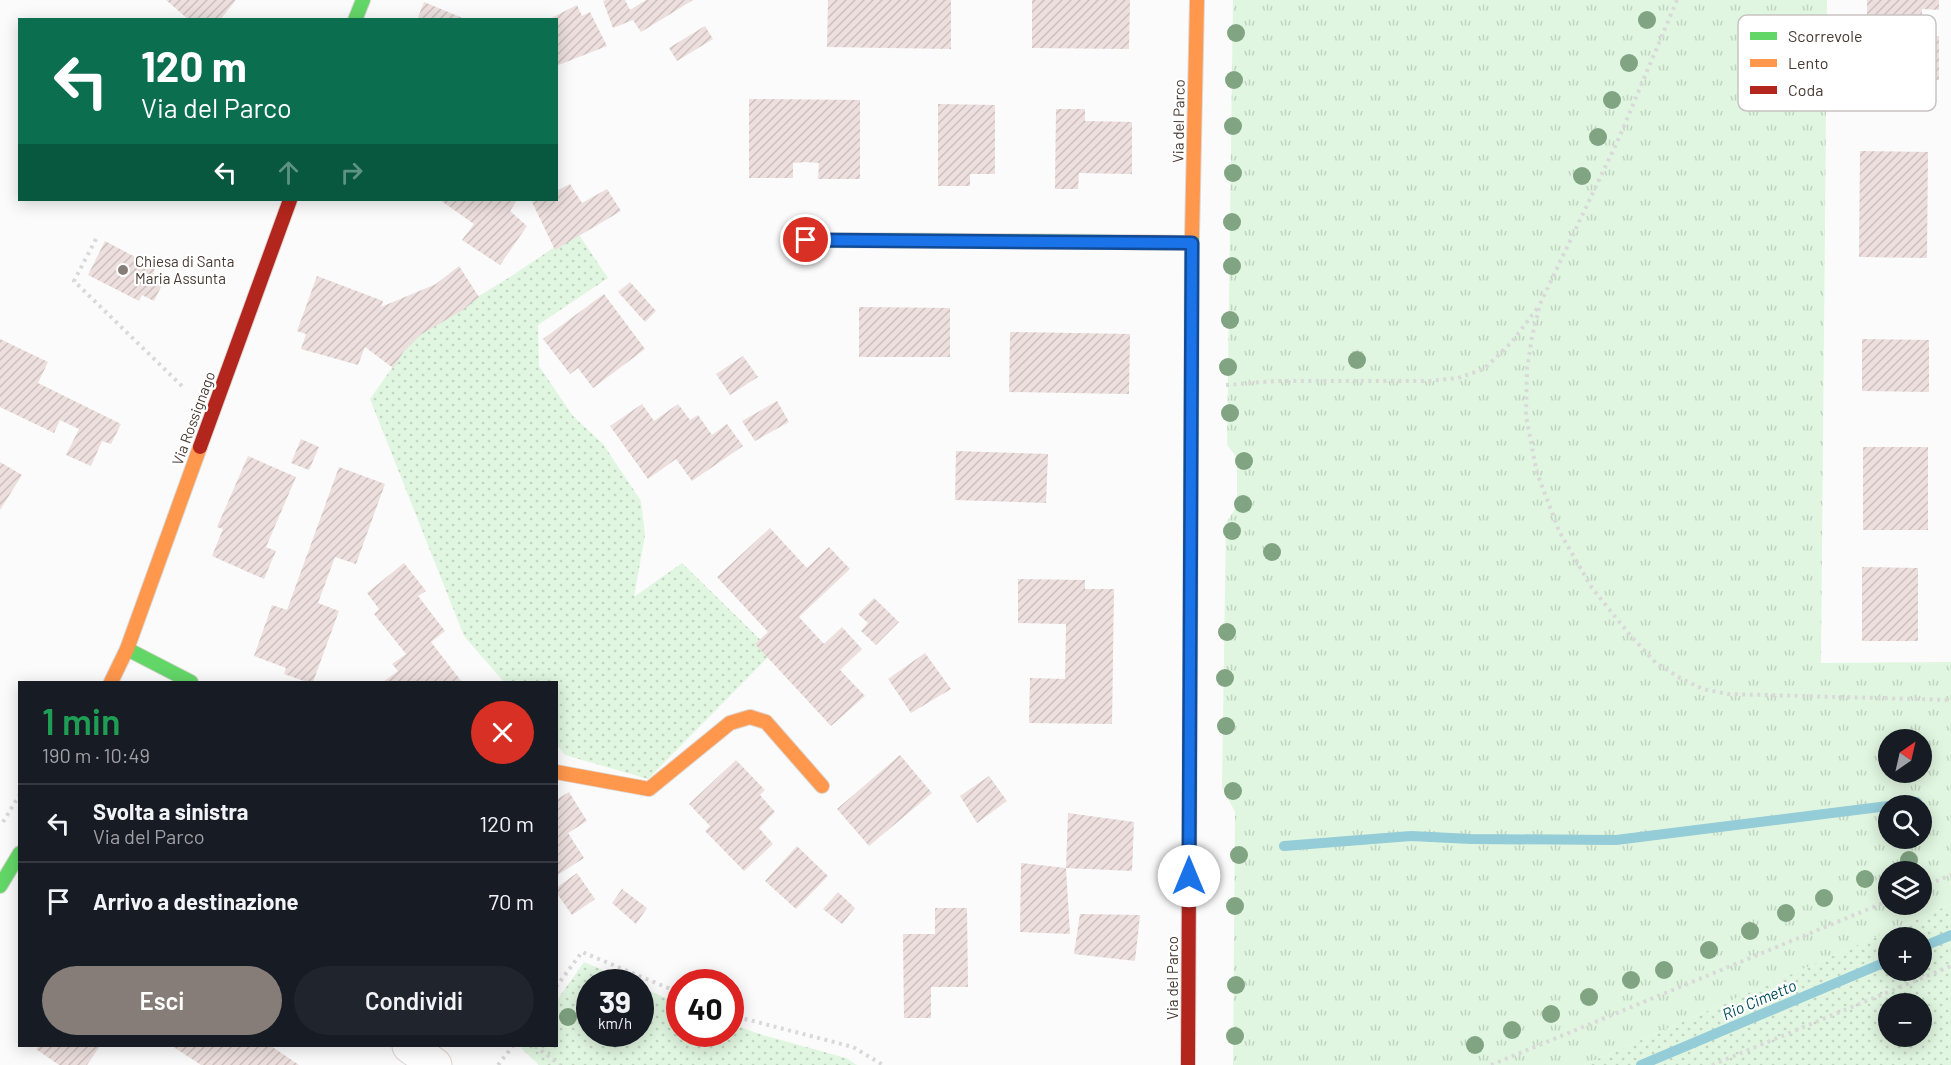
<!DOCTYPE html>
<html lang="it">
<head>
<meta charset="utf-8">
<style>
	body { margin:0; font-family:Barlow,sans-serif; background:#20242c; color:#f1f3f6; height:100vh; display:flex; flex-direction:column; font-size:22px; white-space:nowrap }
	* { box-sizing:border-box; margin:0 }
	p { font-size:20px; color:#9ea1a6 }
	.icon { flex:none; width:33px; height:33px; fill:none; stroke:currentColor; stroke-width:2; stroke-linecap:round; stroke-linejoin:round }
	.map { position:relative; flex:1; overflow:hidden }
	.details { position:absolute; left:18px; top:681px; width:540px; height:366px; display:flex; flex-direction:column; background:#171b24; border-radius:0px; box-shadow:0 3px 15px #0003 }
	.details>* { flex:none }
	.guide { position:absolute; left:18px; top:18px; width:540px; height:183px; border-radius:0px; box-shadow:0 3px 15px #0003; background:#0b6e4f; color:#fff; overflow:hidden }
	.needle { width:39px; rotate:34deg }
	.fabs { position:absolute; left:1878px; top:729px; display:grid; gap:12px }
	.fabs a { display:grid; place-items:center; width:54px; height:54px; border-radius:50%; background:#171b24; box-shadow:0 3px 15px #0003; font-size:30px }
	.speed { position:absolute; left:576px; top:969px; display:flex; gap:12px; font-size:30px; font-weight:700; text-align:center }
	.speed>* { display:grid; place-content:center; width:78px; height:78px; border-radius:50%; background:#171b24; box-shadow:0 3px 15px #0003; line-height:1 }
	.speed small { font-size:15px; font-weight:400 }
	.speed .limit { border:9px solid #d22; background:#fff; color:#111 }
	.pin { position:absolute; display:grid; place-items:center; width:51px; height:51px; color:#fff; margin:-26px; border:3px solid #fff; border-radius:50%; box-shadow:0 2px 6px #0007 }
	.me { position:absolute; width:66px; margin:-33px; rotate:0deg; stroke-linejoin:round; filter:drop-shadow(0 0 4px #0008) }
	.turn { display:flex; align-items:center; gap:21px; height:126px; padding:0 24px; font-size:27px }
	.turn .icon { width:78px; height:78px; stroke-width:2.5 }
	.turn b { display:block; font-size:42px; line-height:51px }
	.lanes { display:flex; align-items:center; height:57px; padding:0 24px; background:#0003; justify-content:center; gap:30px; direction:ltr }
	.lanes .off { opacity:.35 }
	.round { display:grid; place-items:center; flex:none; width:63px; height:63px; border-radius:32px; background:#20242c }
	.headline { display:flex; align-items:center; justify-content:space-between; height:102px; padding:0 24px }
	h1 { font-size:36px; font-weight:600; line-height:45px; color:#1e9e55 }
	.action { display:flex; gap:12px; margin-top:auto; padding:12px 24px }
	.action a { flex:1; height:69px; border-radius:36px; background:#867d78; color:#fff; font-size:24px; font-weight:600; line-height:69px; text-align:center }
	.action a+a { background:#20242c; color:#f1f3f6 }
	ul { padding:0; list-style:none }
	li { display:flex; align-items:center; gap:18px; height:78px; padding:0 24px; border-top:2px solid #363941 }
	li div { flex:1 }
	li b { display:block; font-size:22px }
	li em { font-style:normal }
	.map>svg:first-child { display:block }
</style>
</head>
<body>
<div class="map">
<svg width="1951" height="1065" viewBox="0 0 1951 1065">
	<defs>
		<pattern id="grass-tufts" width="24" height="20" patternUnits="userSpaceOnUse" patternTransform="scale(1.5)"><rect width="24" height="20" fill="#e0f6e0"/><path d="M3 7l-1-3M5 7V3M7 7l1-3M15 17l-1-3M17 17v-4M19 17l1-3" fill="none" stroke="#c2d4c1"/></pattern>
		<pattern id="park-dots" width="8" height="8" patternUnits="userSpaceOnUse" patternTransform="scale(1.5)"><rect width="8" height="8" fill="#e0f6e0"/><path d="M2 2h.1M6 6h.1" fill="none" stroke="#c2d4c1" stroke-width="1.8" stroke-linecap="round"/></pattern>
		<pattern id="building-hatch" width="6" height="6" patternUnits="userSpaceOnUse" patternTransform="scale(1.5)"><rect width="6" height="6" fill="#ecdfdd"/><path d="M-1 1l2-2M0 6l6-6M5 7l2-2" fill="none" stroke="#ccc0be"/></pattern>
	</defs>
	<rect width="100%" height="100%" fill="#fbfbfb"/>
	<!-- grass -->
	<path fill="url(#grass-tufts)" fill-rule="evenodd" d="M1233 0H1827L1821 663 1951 662V904L1584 1065H1233L1235 812 1222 787 1226 523 1237 506V458L1227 445ZM1888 740H1922V772H1888ZM1888 806H1922V838H1888ZM1888 872H1922V904H1888Z"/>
	<!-- park -->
	<path fill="url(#park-dots)" fill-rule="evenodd" d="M577 232 608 278 538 325 539 366 573 416 603 444 641 501 645 535 634 597 682 563 773 652 648 779 565 755 557 745 556 682H504L464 636 370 399 416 334 510 277Z
		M1951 904V1065H1584L1949 905ZM1888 938H1922V970H1888ZM1888 1004H1922V1036H1888Z
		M584 962 631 982H590V1034H640L641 987 679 1004 680 1034H730L731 1024 763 1035 846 1058 857 1065H539L521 1048 524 1046H556L557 1000Z"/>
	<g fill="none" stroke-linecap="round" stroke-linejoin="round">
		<!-- stream -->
		<path stroke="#94ccd8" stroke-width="10" d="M1892 806 1917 802
			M1284 846 1411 836 1471 839 1616 840 1888 806
			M1922 947 1951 935
			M1641 1065 1888 961"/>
	</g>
	<!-- building -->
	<path fill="url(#building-hatch)" d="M166 0H236L220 20H189Z
		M606 0H625L630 10 646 0H693L641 32 633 20 613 28 603 1Z
		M828 0H951V49L827 47Z
		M1032 0H1130L1129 49 1032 48Z
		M1867 0H1939V10L1922 9V25L1923 36H1939V80L1867 79Z
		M424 2 465 19V20H417Z
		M577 5 582 16 590 12 607 46 556 66V20H547Z
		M705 26 713 39 677 61 669 48Z
		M749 99 860 100V179H818L819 163 806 162 793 163V178H749Z
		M938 104 995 105V174H970V186H938Z
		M1056 109H1085V121L1132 122V174L1079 173 1078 189H1055Z
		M1860 151 1928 152 1927 258 1859 257Z
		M570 184 582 203 607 189 621 211 555 250 532 202 538 200H556V191Z
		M440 200H517L510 211 527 226 500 265 462 240 474 224Z
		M105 241 156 268 153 273 165 279 154 301 142 295 139 301 88 275Z
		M459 266 479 297 463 310 420 335 404 351 393 368 365 347 358 365 301 349 306 334 297 331 317 276 383 301 381 307 436 284Z
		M630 282 656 311 645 322 618 292Z
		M604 294 645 349 593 388 578 368 570 374 543 339Z
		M859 307 950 308V357H859Z
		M1010 332 1130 334 1129 394 1009 392Z
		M0 339 48 362 38 383 121 424 111 444 102 441 91 466 66 455 79 429 60 420 54 433 0 407Z
		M1862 339 1929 340V392L1862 391Z
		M743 356 758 377 730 395 716 374Z
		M777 401 789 422 755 441 742 421Z
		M642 404 654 421 678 404 690 420 698 415 712 435 727 424 743 446 692 481 676 459 648 479 610 426Z
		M301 439 319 447 309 470 291 463Z
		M1863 447H1928V530H1863Z
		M956 451 1048 454 1046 503 955 500Z
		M248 456 296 477 266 547 276 551 264 579 212 556 223 529 217 527Z
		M0 462 22 475 0 510Z
		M339 467 385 484 356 564 335 557 318 603 339 611 313 682H307L284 674 286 668 254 656 272 605 287 610Z
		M770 528 807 568 829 547 850 569 799 617 824 644 842 627 862 649 840 670 865 696 831 726 755 644 768 632 717 577Z
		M404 563 426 591 418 596 445 631 431 642 462 682H383L398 671 392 664 406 654 374 614 379 609 367 593Z
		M1862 567 1918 568V641H1862Z
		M1018 579 1085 580V589H1114L1112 724 1029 723 1030 678 1065 679 1066 624 1018 623Z
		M874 598 899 622 876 645 861 631 868 623 858 614Z
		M925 653 951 689 911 713 888 679Z
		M900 755 932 793 869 846 837 809Z
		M736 760 765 790 760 795 775 812 759 828 773 844 744 871 705 831 710 826 689 804Z
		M989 776 1007 801 977 823 960 796Z
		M569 792 587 821 568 833 584 858 556 876V800Z
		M1068 813 1134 822 1132 871 1066 868Z
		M797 846 828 876 796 909 765 881Z
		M1021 863 1066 868 1070 934 1020 932Z
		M577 873 595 899 572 915 556 892V888Z
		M622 889 647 908 636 924 612 903Z
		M838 892 855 908 842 924 823 909Z
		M935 908H967L968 987H931V1018H904L903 934H935Z
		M1080 914 1140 915 1135 961 1074 954Z
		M39 1046H100L87 1065H59L36 1049Z
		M172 1046H271L299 1065H201Z"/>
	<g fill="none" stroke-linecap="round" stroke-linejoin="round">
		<defs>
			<path id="street" d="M409 1046 435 1065"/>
			<path id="fast" d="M355 20 363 0
				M806 240 1116 242
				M127 649 191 682
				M1190 684 1192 235
				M0 886 20 853"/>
			<path id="slow" d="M1192 235 1197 0
				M111 682 127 649 200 447
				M556 772 649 789 730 723 750 717 766 722 822 786"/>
			<path id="jam" d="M1116 242 1192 243
				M200 447 290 200
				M1188 1065 1190 684"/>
		</defs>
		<!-- street casing -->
		<use href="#street" stroke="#dcd6d3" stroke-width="35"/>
		<!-- fast casing -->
		<use href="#fast" stroke="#dcd6d3" stroke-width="16"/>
		<!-- slow casing -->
		<use href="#slow" stroke="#dcd6d3" stroke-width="16"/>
		<!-- jam casing -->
		<use href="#jam" stroke="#dcd6d3" stroke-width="16"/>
		<!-- path -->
		<path stroke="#dad9d9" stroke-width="4" stroke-dasharray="3 4.5" stroke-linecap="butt" d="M1677 0 1619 138 1540 304 1532 337 1527 369 1526 416 1537 473 1559 531 1592 588 1630 635 1656 663 1680 678 1703 689 1728 694 1951 700
			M96 239 74 281 185 389
			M1226 385 1276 381H1430L1458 378 1484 369 1511 343 1539 306
			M3 822 20 794
			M1922 887 1951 875
			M556 987 582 952 680 993
			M730 1015 853 1047 883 1065
			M535 1046 560 1065
			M498 1065 513 1046
			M1491 1065 1888 901
			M1712 1065 1951 966"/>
		<!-- street -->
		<use href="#street" stroke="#fefefe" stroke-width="33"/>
		<!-- fast -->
		<use href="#fast" stroke="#63d668" stroke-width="14"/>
		<!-- slow -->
		<use href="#slow" stroke="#ff974d" stroke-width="14"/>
		<!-- jam -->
		<use href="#jam" stroke="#b3261e" stroke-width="14"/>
	</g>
	<!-- trees -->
	<g fill="#81a483">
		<circle cx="1647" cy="20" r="9"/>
		<circle cx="1236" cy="33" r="9"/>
		<circle cx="1629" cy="63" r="9"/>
		<circle cx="1234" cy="80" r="9"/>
		<circle cx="1612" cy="100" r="9"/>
		<circle cx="1233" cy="126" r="9"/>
		<circle cx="1598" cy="137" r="9"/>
		<circle cx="1233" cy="173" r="9"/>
		<circle cx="1582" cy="176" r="9"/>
		<circle cx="1232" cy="222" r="9"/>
		<circle cx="1232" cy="266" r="9"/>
		<circle cx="1230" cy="320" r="9"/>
		<circle cx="1357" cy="360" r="9"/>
		<circle cx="1228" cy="367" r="9"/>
		<circle cx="1230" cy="413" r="9"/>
		<circle cx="1244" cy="461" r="9"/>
		<circle cx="1243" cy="504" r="9"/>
		<circle cx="1232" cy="531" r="9"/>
		<circle cx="1272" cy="552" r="9"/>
		<circle cx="1227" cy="632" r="9"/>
		<circle cx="1225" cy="678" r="9"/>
		<circle cx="1226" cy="726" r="9"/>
		<circle cx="1233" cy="791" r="9"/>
		<circle cx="1239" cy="855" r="9"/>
		<circle cx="1909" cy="860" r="9"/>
		<circle cx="1865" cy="879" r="9"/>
		<circle cx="1824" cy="898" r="9"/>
		<circle cx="1235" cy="906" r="9"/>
		<circle cx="1786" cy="913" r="9"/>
		<circle cx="1750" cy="931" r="9"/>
		<circle cx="1709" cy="950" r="9"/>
		<circle cx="1664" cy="970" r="9"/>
		<circle cx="1631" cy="980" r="9"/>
		<circle cx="1236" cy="985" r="9"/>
		<circle cx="1589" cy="997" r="9"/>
		<circle cx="1551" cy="1014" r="9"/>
		<circle cx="568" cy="1017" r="9"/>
		<circle cx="1512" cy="1030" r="9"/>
		<circle cx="1235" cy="1036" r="9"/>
		<circle cx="1475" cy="1045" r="9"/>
	</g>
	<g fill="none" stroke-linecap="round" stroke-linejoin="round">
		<defs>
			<path id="route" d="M806 240 1192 243 1189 876"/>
		</defs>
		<!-- route casing -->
		<use href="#route" stroke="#114b97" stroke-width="15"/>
		<!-- route -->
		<use href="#route" stroke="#1a73e8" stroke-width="10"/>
	</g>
	<!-- markers -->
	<circle fill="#867d78" stroke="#fff" stroke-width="2" cx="123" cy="270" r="6"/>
	<g text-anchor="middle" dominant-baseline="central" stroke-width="4.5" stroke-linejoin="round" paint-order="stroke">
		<!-- street labels -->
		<g font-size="15" fill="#473932" stroke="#fff">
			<text transform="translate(1178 121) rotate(-89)">Via del Parco</text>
			<text transform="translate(193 418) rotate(-70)">Via Rossignago</text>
			<text transform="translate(1172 978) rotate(-90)">Via del Parco</text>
		</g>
		<!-- poi labels -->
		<g font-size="15" fill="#473932" stroke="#fff" text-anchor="start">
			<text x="135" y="261">Chiesa di Santa<tspan x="135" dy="17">Maria Assunta</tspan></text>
		</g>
		<!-- water labels -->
		<g font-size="16" font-style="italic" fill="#004c58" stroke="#fff">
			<text transform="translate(1759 999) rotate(-23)">Rio Cimetto</text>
		</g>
	</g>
	<!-- legend -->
	<rect x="1738" y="15" width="198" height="96" rx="9" fill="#fff" stroke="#c8c4c2" stroke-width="1.5"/>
	<rect x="1750" y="32" width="27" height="8" fill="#63d668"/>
	<rect x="1750" y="59" width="27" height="8" fill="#ff974d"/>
	<rect x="1750" y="86" width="27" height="8" fill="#b3261e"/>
	<g font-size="16" fill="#473932">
		<text x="1788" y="42">Scorrevole</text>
		<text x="1788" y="69">Lento</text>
		<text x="1788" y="96">Coda</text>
	</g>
</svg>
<div class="fabs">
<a><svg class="needle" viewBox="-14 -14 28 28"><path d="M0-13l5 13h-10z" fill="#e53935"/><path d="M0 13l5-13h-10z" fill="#9ea1a6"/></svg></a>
<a><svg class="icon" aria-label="search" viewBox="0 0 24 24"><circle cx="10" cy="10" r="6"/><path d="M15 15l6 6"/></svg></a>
<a><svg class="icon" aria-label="layers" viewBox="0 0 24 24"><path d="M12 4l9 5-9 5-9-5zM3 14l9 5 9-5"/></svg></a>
<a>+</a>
<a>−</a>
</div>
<div class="speed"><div>39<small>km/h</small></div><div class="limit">40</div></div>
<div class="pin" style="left:806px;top:240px;background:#d93025"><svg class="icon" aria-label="arrive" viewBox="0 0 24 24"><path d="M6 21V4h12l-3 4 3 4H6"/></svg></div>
<svg class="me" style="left:1189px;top:876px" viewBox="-20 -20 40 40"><circle r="19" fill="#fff"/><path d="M0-13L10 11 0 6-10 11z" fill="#1a73e8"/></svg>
<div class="guide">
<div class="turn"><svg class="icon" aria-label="left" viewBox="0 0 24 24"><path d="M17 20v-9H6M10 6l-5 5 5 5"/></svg><div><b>120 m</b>Via del Parco</div></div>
<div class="lanes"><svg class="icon" aria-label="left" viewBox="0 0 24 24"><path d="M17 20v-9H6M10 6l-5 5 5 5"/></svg><svg class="icon off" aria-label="ahead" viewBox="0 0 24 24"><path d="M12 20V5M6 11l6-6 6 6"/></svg><svg class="icon off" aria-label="right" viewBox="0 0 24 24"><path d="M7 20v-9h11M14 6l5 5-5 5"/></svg></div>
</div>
<section class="details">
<div class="headline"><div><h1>1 min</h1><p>190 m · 10:49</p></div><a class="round" style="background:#d93025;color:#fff"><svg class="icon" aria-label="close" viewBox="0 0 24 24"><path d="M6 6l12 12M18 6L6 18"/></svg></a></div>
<ul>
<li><svg class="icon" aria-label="left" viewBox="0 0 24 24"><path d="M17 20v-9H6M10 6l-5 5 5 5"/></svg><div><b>Svolta a sinistra</b><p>Via del Parco</p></div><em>120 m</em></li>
<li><svg class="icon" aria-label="arrive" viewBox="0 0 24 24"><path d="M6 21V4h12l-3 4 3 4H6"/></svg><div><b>Arrivo a destinazione</b></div><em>70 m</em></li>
</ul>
<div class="action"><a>Esci</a><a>Condividi</a></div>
</section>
</div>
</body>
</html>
